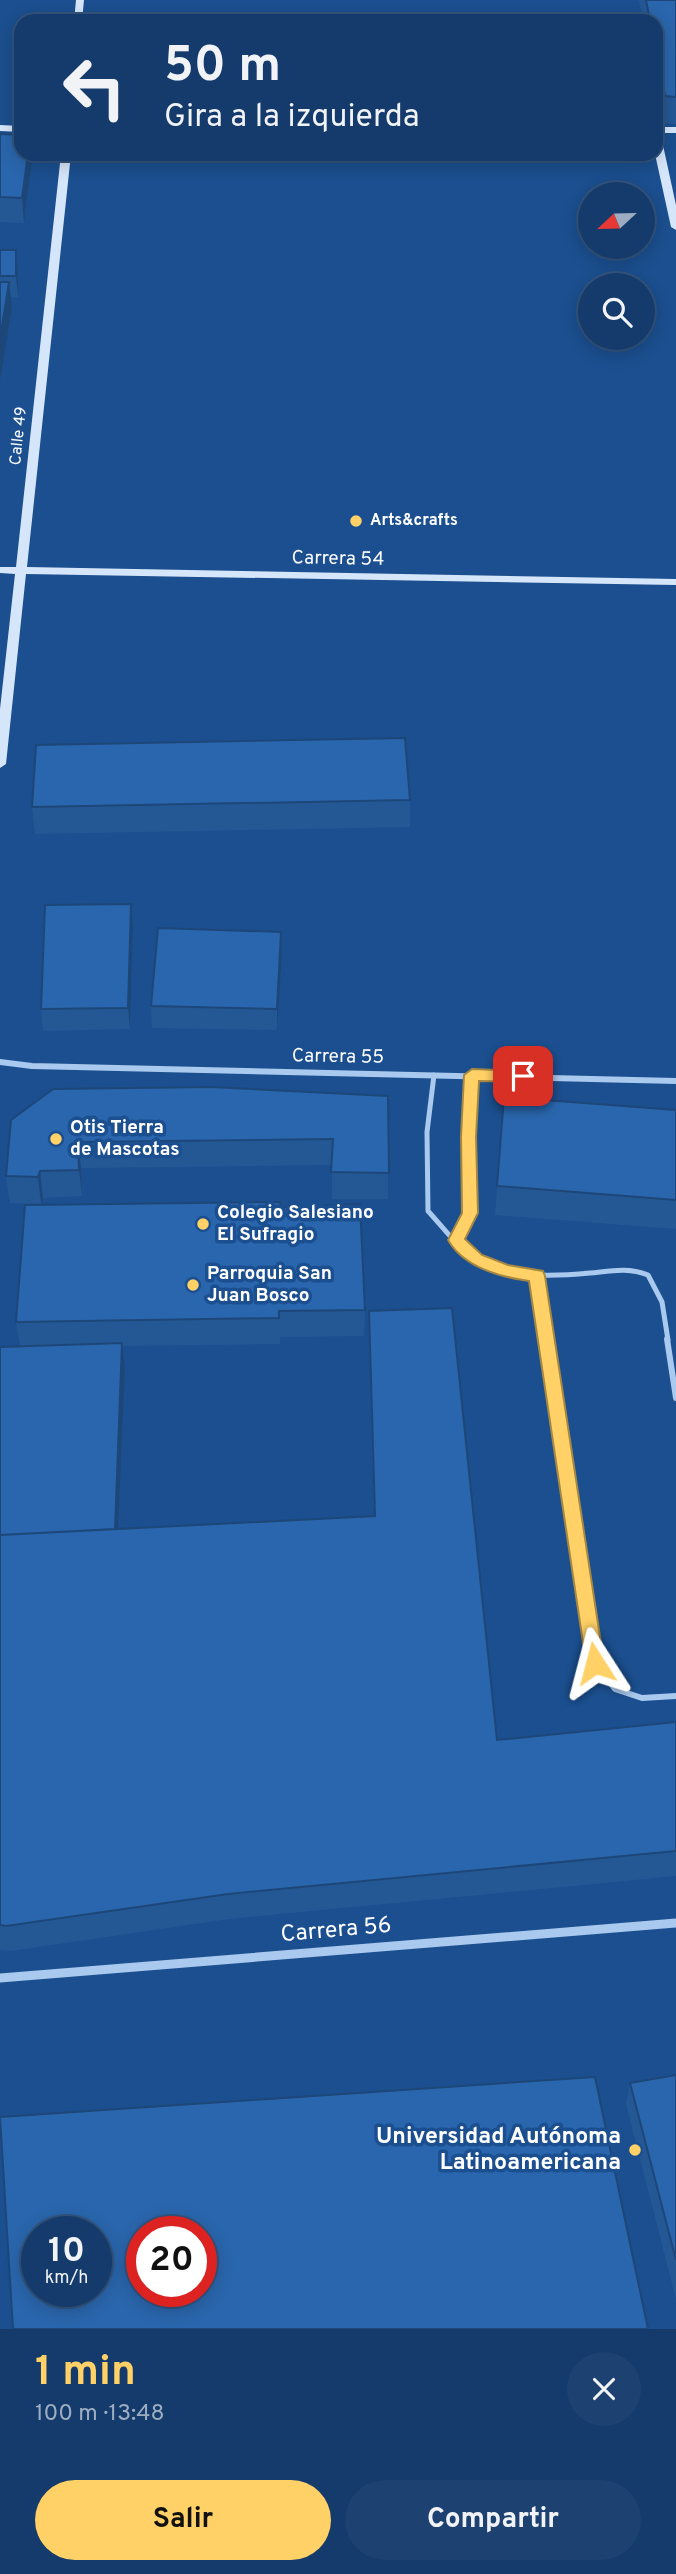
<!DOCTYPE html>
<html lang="es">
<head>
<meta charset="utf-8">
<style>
	body { margin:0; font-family:Overpass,sans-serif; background:#1d4271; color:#f1f3f6; height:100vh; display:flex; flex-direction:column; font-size:26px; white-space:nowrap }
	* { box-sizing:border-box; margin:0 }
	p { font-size:23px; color:#9dadc1 }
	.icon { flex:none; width:38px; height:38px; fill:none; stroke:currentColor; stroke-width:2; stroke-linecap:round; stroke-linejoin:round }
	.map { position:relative; height:2329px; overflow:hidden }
	.side { display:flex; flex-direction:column; background:#143b6b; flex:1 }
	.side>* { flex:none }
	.hud { position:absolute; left:14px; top:14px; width:649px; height:147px; border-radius:21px; box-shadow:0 4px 18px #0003,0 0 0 2px #33557e; background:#143b6b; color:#f1f3f6; overflow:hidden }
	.needle { width:46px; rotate:248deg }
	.fabs { position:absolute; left:578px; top:182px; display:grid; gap:14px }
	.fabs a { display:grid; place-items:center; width:77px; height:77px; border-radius:50%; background:#143b6b; box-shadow:0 4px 18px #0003,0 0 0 2px #33557e; font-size:35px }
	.speed { position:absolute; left:21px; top:2216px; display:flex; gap:14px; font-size:35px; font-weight:700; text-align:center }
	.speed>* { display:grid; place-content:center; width:91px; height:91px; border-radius:50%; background:#143b6b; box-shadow:0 4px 18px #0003,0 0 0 2px #33557e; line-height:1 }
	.speed small { font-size:18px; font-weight:400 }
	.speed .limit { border:10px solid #d22; background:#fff; color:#111 }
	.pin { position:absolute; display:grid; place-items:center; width:60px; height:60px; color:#fff; margin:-30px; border-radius:14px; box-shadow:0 4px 10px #0006 }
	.me { position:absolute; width:77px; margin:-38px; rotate:351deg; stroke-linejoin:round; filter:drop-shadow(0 0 5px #0008) }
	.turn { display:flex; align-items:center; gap:24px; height:147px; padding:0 35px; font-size:32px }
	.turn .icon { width:91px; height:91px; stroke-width:2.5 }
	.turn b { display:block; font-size:49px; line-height:60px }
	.round { display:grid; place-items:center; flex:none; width:74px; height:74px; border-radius:37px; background:#1d4271 }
	.head { display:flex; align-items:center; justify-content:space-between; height:119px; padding:0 35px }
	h1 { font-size:42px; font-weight:700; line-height:52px; color:#ffd166 }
	.action { display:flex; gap:14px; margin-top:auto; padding:14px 35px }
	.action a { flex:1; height:80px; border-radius:42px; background:#ffd166; color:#111; font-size:28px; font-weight:700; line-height:80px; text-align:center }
	.action a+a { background:#1d4271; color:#f1f3f6 }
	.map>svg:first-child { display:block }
</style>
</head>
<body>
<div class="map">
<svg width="676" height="2329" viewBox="0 0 676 2329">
	<rect width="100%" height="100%" fill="#1b4f8f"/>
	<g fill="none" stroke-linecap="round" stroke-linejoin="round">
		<!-- lane-far1 -->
		<path stroke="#a9c9ee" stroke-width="5" d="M434 1075 427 1132 428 1211C440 1224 451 1239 465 1251 499 1279 548 1277 590 1273 611 1271 628 1267 648 1275L662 1302 668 1340
			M456 1240 470 1213 468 1137 472 1075
			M537 1276 547 1340"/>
		<!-- lane -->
		<path stroke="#a9c9ee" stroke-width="6" d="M546 1339 595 1663 615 1689 642 1698 676 1696
			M667 1339 676 1398"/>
		<!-- street-far1 -->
		<path stroke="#a9c9ee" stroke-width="6" d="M0 1062 32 1066 676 1081"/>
		<!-- street -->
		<path stroke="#a9c9ee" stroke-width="9" d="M0 1978 676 1923"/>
		<!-- secondary -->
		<path fill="#d6e6fa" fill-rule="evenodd" d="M76 0H84L82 21H74Z
			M0 125 21 126V132L0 131Z
			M656 127H676V133H656Z
			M656 133 661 136 676 205V230L671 227 655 154Z
			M61 154H71L27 567 676 579V585L26 574 6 764 0 768V709L15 574 0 573V567H16Z"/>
	</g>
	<!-- wall -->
	<path fill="#245895" d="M639 0H676V124L662 123 656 92V21H643Z
		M0 134 32 161 24 223 0 222Z
		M0 250 18 271V297H11L12 308 0 381Z
		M410 800V827L35 834 32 807Z
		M131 904 133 925 130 1029 43 1031 41 1009Z
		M281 932 282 953 277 1030 152 1028 151 1006Z
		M388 1096V1199H332V1165L81 1168 82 1196 43 1198 41 1204 10 1203 6 1176 11 1120Z
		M504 1097 676 1110V1229L495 1215Z
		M281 1207 365 1310 364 1336 280 1337V1344L122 1346 125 1369 118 1529 374 1516 369 1340V1311L497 1740 676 1722V1876L229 1919 11 1951 0 1950V1347L20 1346 16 1322Z
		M676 2075V2299L626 2104 630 2083Z"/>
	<!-- shaded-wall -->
	<path fill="#1d4779" d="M28 154H32V161L24 223 22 198Z
		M16 250 18 271V297L16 276Z
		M9 282 12 308 0 381V339Z
		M131 904 133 925 130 1029 128 1008Z
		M281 932 282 953 277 1030V1009Z
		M78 1142 81 1168 82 1196 79 1170Z
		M40 1171 43 1198 41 1204 38 1177Z
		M122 1343 125 1369 117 1556 115 1531Z"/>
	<!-- building -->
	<path fill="#2a66ad" stroke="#1d4779" stroke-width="2" fill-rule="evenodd" d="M646 0H676V97L665 96 656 53V21H650Z
		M0 134 21 135V154H28L22 198 0 197Z
		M0 250H16V276H0Z
		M0 282H9L0 339Z
		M405 738 410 800 32 807 36 745Z
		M131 904 128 1008 41 1009 45 905Z
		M158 928 281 932 277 1009 151 1006Z
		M211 1087 388 1096 389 1173 331 1172 333 1139 78 1142 79 1170 40 1171 38 1177 6 1176 11 1120 53 1089Z
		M504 1097 676 1110V1200L497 1186Z
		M280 1202 281 1207 360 1204 365 1310 279 1311V1318L16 1322 25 1205Z
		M452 1308 497 1740 676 1722V1851L228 1894 6 1926 0 1925V1535L375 1516 369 1311Z
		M122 1343 115 1529 0 1535V1347Z
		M676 2075V2260L630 2083Z
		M595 2077 648 2329H13L0 2117ZM37 2231H96V2291H37ZM142 2231H201V2291H142Z"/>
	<!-- route -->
	<path fill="#ffd166" stroke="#a68842" stroke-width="2" d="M472 1069 523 1071 531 1076 523 1082 479 1081 476 1137 478 1213 465 1239 482 1255 508 1265 543 1271 545 1276 604 1663 602 1669 595 1671 589 1669 586 1663 529 1281C500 1277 464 1268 448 1240L462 1213 461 1137 464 1075Z"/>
	<!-- markers -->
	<g fill="#ffd166" stroke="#1b4f8f" stroke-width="2.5">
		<circle cx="356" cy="521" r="7"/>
		<circle cx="56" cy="1139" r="7"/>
		<circle cx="203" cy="1224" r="7"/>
		<circle cx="193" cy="1285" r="7"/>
		<circle cx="635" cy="2150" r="7"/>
	</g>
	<g text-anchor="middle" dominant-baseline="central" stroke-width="7" stroke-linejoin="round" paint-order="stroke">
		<!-- far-street labels -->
		<g font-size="16" fill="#fff" stroke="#1b4f8f">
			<text transform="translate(19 436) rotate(-84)">Calle 49</text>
		</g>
		<!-- far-poi labels -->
		<g font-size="16" font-weight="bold" fill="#fff" stroke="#1b4f8f" text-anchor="start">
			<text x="370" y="521">Arts&amp;crafts</text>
		</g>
		<!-- street labels -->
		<g font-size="19" fill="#fff" stroke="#1b4f8f">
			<text transform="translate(338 559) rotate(1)">Carrera 54</text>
			<text transform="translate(338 1057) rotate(1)">Carrera 55</text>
		</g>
		<!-- poi labels -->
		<g font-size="19" font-weight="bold" fill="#fff" stroke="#1b4f8f" text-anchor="start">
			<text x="70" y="1128">Otis Tierra<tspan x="70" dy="22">de Mascotas</tspan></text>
			<text x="217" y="1213">Colegio Salesiano<tspan x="217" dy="22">El Sufragio</tspan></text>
			<text x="207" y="1274">Parroquia San<tspan x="207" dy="22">Juan Bosco</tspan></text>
		</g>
		<!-- near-street labels -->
		<g font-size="23" fill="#fff" stroke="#1b4f8f">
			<text transform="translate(336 1931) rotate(-5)">Carrera 56</text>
		</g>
		<!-- near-poi labels -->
		<g font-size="23" font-weight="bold" fill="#fff" stroke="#1b4f8f" text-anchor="end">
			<text x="621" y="2137">Universidad Autónoma<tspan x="621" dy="26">Latinoamericana</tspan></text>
		</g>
	</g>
</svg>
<div class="fabs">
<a><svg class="needle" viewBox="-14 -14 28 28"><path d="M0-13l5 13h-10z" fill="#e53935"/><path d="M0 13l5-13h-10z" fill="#9dadc1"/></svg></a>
<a><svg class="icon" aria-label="search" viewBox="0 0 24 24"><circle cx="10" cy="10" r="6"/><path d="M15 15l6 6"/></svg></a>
</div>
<div class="speed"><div>10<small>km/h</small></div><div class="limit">20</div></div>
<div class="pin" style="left:523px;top:1076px;background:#d93025"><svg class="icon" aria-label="arrive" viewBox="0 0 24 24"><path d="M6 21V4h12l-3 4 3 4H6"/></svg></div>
<svg class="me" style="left:595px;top:1663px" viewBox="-20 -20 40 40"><path d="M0-17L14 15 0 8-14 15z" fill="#ffd166" stroke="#fff" stroke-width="4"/></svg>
<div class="hud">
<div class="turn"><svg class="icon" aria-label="left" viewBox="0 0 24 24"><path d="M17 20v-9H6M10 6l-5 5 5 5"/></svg><div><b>50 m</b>Gira a la izquierda</div></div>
</div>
</div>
<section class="side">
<div class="head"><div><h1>1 min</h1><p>100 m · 13:48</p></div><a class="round"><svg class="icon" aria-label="close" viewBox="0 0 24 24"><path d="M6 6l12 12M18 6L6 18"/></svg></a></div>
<div class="action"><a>Salir</a><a>Compartir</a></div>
</section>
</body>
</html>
